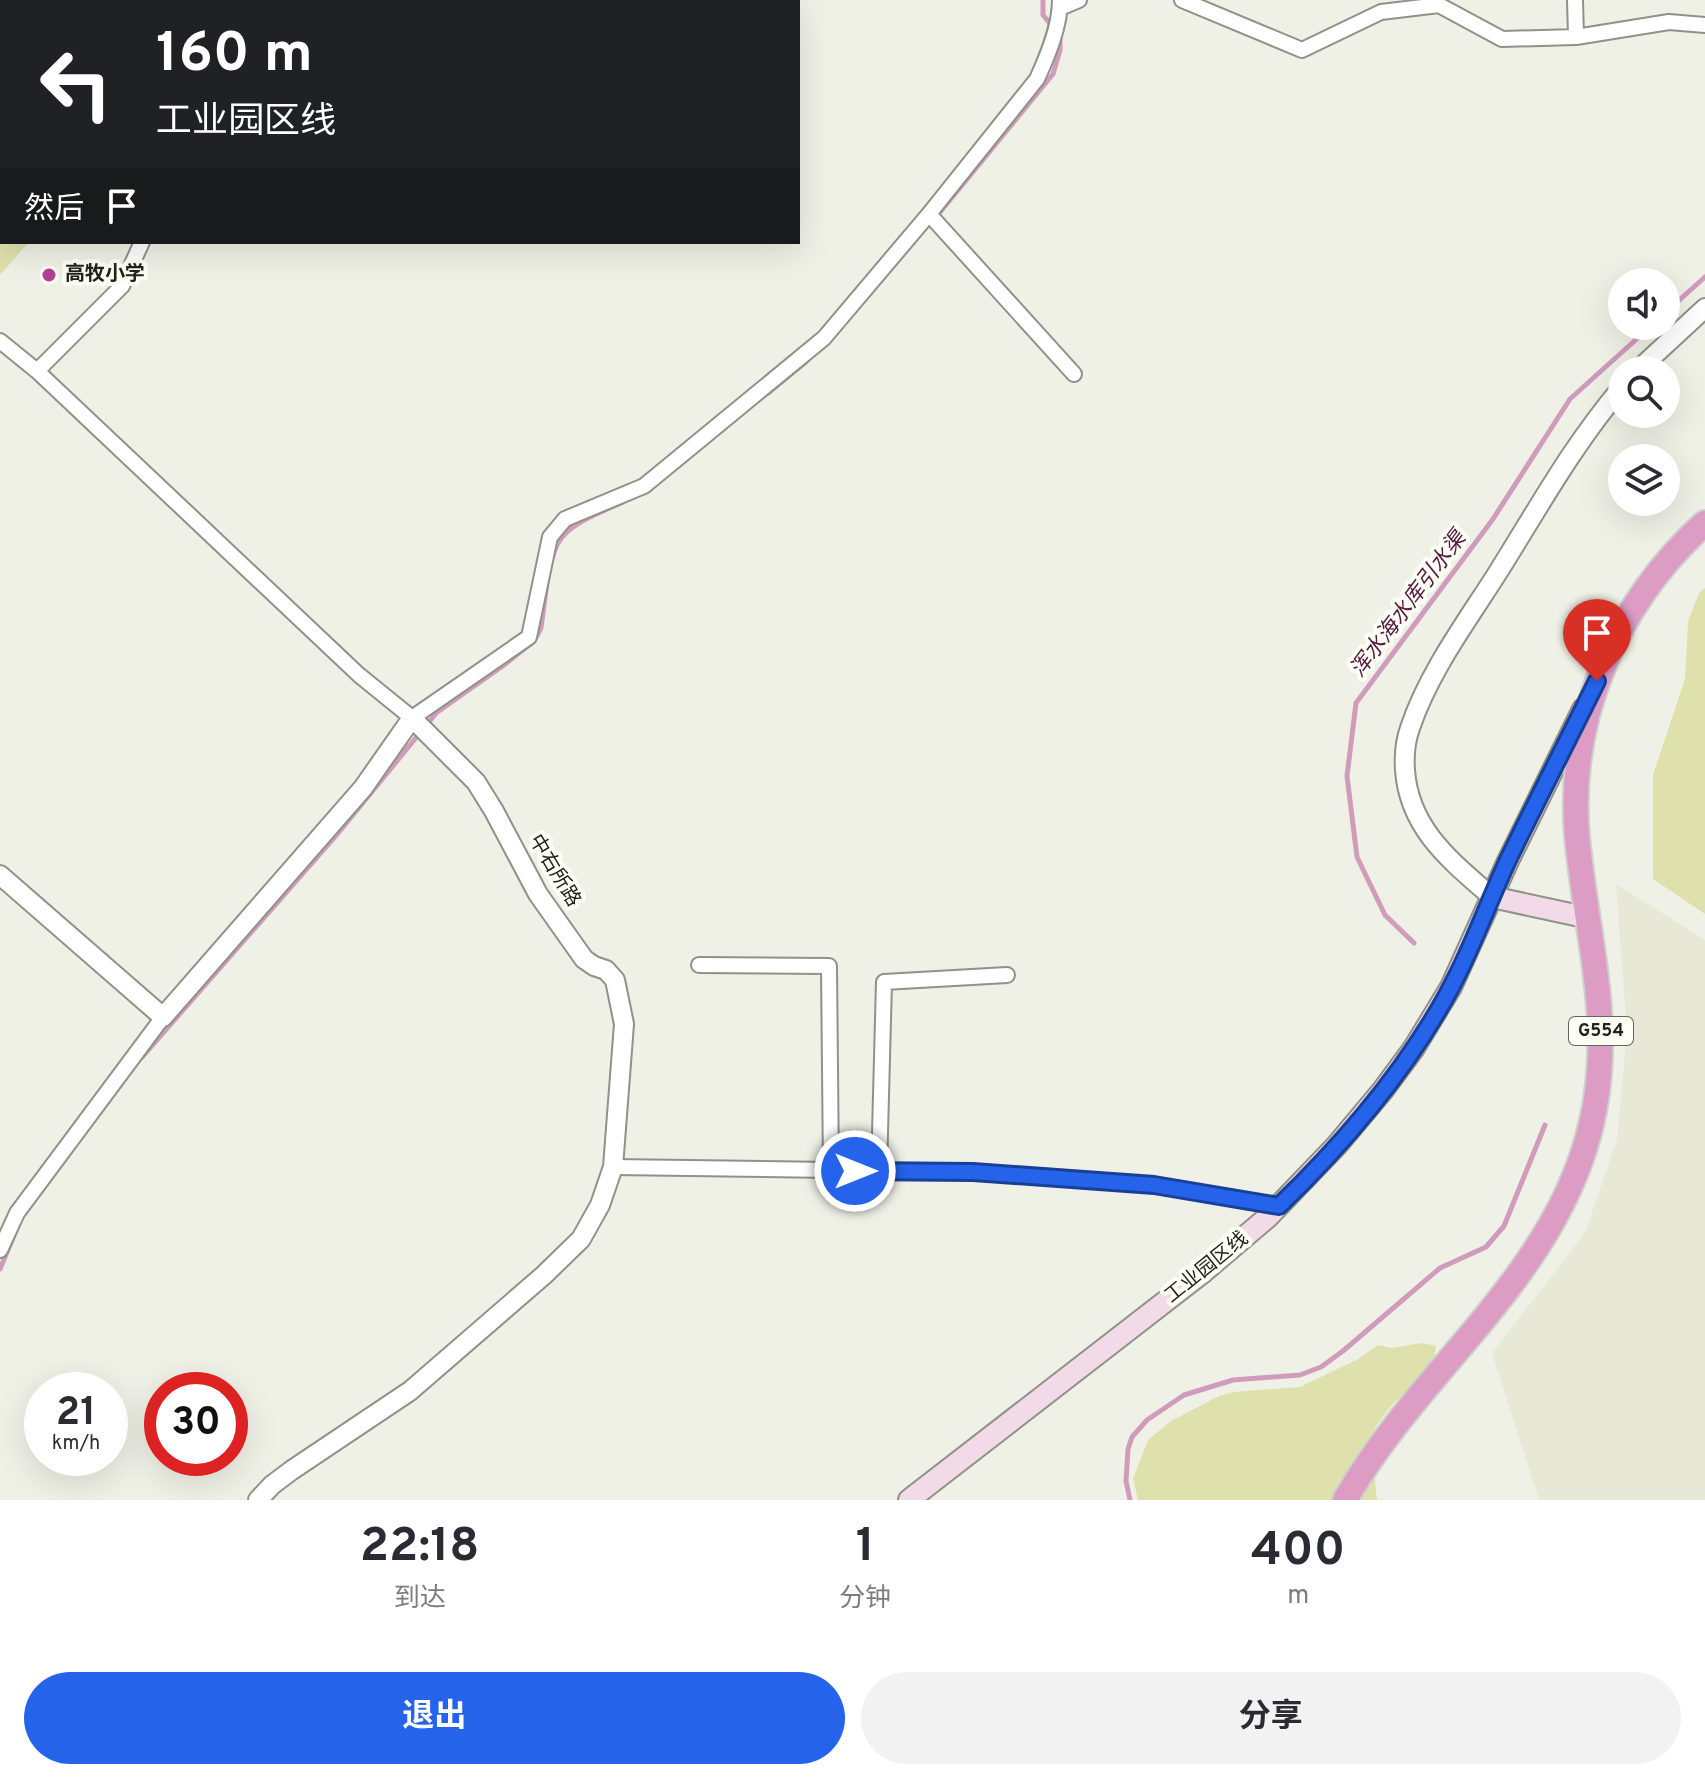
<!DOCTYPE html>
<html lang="zh">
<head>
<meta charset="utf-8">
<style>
	body { margin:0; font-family:Overpass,"Noto Sans SC",sans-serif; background:#f2f2f3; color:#2b2b33; height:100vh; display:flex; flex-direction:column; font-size:30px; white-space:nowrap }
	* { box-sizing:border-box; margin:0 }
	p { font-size:26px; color:#7c7c81 }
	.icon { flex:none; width:44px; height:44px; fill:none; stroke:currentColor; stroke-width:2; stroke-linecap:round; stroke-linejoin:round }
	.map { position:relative; height:1500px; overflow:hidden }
	.sheet { display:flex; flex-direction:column; background:#fff; flex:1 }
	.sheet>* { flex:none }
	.banner { position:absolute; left:0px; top:0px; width:800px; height:244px; box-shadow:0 8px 32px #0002; background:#202124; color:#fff; overflow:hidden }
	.controls { position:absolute; left:1608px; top:268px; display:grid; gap:16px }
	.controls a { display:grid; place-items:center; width:72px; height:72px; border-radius:50%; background:#fff; box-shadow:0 8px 32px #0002; font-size:40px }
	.speed { position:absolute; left:24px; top:1372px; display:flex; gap:16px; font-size:40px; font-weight:700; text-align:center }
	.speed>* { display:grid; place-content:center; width:104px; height:104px; border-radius:50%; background:#fff; box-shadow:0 8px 32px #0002; line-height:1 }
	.speed small { font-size:20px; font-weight:400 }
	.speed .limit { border:12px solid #d22; background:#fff; color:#111 }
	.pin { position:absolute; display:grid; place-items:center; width:68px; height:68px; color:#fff; margin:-82px -34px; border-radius:50% 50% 50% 0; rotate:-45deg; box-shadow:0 0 8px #0007 }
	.pin .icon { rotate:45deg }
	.me { position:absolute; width:88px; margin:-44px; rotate:90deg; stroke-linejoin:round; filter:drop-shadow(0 0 6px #0008) }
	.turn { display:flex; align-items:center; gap:28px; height:168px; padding:0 24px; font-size:36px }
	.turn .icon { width:104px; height:104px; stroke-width:2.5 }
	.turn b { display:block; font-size:56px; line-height:68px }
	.then { display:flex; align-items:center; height:76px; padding:0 24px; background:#0003; gap:16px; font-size:30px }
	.eta { display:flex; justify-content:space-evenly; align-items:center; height:136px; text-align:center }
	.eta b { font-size:48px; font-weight:700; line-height:56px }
	.button { display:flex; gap:16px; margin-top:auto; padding:16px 24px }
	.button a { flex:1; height:92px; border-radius:48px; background:#2563eb; color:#fff; font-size:32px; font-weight:700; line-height:92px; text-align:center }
	.button a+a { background:#f2f2f3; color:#2b2b33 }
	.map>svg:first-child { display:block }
</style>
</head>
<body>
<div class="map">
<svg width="1705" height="1500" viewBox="0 0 1705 1500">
	<rect width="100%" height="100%" fill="#f0f1e6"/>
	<!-- built -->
	<path fill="#e7e9d6" d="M1616 884 1705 940V1500H1539L1492 1353 1585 1233 1617 1139 1627 1031Z"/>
	<!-- green -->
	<path fill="#dee1ac" d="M0 0H165L164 2H2V45H0Z
		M2 188V242H29L0 275V191Z
		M1705 588V914L1653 879V775L1685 679 1688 621 1699 593Z
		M1422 1343 1436 1346 1434 1360 1414 1383 1391 1406 1374 1429 1371 1443 1377 1500H1138L1133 1479 1148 1440 1171 1421 1219 1396 1233 1392 1300 1387 1358 1359 1378 1345 1391 1348Z"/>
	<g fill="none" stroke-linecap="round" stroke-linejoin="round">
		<!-- stream -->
		<path stroke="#cf9cbb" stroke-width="5" d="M1043 0V15L1052 26
			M936 217 1053 74 1060 50V37
			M1666 312 1705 277
			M768 393 807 361
			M551 562C553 556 555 548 558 543 569 523 603 511 623 502
			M426 726 436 713 504 665 534 641 541 628 547 583
			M1414 943 1385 915 1357 857 1347 776 1356 703 1493 519 1570 399 1651 326
			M142 1057 339 832 419 734
			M0 1269 15 1233
			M1130 1500 1126 1481 1128 1449 1132 1437 1147 1420 1184 1395 1233 1380 1300 1375 1321 1367 1343 1351 1440 1268 1486 1247 1504 1226 1545 1125"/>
		<defs>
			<path id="minor" d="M1182 0 1302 50 1381 12 1439 5 1502 39 1576 37 1669 22 1705 25
				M1575 0 1576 37
				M182 2V0
				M1060 8 1079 0
				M929 214 1074 374
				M0 341 37 371 359 675 412 718 529 637 550 537 565 519 644 486 824 338 929 214 1037 79C1048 55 1060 26 1060 0
				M37 371 122 286 142 242
				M699 965 829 966 831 1170
				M613 1167 973 1172 1154 1185 1279 1206
				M879 1171 884 982 1007 975
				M0 1250 17 1213 163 1017"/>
			<path id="tertiary" d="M1638 370 1705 308
				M0 875 163 1017 363 788 412 718 476 782 494 811 538 894 584 959 594 966 606 970 615 980 624 1024 613 1167 600 1205 581 1239 544 1275 410 1391 292 1470 272 1485 258 1500
				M1492 897C1451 861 1409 829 1405 770 1404 756 1405 742 1410 728 1429 671 1468 620 1500 569 1540 505 1573 445 1622 387"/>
			<path id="secondary" d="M1492 897 1589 918
				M909 1500 1202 1273 1268 1217 1337 1145 1383 1090 1414 1048 1451 987 1508 861 1583 709"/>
			<path id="trunk" d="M1345 1500C1415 1376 1542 1287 1585 1147 1619 1038 1587 944 1577 836 1567 717 1617 602 1705 523"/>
		</defs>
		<!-- minor casing -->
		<use href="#minor" stroke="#909187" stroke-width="18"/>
		<!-- tertiary casing -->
		<use href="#tertiary" stroke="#909187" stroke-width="22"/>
		<!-- secondary casing -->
		<use href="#secondary" stroke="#909187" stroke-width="24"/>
		<!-- trunk casing -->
		<use href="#trunk" stroke="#cecfce" stroke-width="28"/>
		<!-- minor -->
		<use href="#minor" stroke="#fff" stroke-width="14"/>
		<!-- tertiary -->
		<use href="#tertiary" stroke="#fff" stroke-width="18"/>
		<!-- secondary -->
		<use href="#secondary" stroke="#f2dae9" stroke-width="20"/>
		<!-- trunk -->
		<use href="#trunk" stroke="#dc9cc4" stroke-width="24"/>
	</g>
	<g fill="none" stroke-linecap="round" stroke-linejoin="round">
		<defs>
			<path id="route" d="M855 1171 973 1172 1154 1185 1279 1206C1339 1148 1397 1081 1439 1009 1467 962 1485 910 1508 860 1537 800 1568 740 1597 681"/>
		</defs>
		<!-- route casing -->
		<use href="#route" stroke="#184099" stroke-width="20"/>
		<!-- route -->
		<use href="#route" stroke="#2563eb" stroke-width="14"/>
	</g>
	<!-- markers -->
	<circle fill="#b73e92" stroke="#fefff4" stroke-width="3" cx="49" cy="275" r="8"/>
	<g text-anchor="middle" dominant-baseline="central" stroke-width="8" stroke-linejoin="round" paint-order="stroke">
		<!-- shield labels -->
		<rect fill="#fefff4" stroke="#64655f" stroke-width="2" x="1569" y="1017" width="64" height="28" rx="6"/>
		<g font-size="18" font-weight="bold" fill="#22231f">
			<text x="1601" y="1031">G554</text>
		</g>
		<!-- poi labels -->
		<g font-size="20" font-weight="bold" fill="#22231f" stroke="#fefff4" text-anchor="start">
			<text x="65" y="275">高牧小学</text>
		</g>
		<!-- street labels -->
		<g font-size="20" fill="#22231f" stroke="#fefff4">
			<text transform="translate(554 871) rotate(59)">中右所路</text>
			<text transform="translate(1207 1268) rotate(-39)">工业园区线</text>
		</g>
		<!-- water labels -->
		<g font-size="22" font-style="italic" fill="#541841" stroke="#fefff4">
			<text transform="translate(1409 605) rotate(-53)">浑水海水库引水渠</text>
		</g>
	</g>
</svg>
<div class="controls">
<a><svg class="icon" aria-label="sound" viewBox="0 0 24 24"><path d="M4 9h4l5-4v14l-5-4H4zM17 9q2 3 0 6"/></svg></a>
<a><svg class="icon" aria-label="search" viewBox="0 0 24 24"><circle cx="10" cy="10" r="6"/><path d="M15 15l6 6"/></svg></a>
<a><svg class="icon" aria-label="layers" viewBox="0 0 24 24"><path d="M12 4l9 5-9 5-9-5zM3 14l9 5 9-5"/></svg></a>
</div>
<div class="speed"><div>21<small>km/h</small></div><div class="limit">30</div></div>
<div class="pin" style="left:1597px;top:681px;background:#d93025"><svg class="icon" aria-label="arrive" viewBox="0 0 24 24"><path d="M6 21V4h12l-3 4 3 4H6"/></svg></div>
<svg class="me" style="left:855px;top:1171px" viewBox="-20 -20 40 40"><circle r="17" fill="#2563eb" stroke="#fff" stroke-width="3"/><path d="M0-11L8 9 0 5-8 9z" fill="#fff"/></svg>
<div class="banner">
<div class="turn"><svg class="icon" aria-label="left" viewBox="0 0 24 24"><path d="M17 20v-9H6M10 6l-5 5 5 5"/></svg><div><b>160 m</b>工业园区线</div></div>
<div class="then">然后<svg class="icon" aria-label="arrive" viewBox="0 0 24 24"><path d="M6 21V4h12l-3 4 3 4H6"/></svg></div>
</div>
</div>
<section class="sheet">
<div class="eta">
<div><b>22:18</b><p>到达</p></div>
<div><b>1</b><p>分钟</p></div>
<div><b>400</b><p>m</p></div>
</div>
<div class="button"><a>退出</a><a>分享</a></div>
</section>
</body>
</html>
